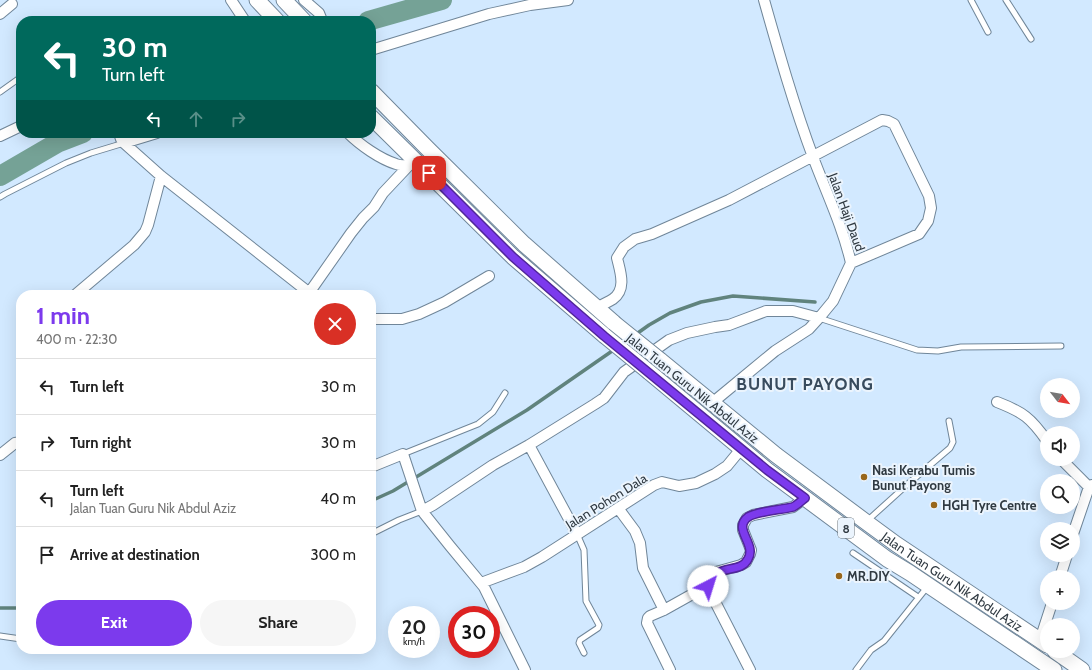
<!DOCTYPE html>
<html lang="en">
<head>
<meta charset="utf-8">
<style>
	body { margin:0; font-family:Cabin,sans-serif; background:#f6f6f6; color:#222; height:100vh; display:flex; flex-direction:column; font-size:15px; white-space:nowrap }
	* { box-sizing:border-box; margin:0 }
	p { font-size:13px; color:#767676 }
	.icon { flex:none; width:22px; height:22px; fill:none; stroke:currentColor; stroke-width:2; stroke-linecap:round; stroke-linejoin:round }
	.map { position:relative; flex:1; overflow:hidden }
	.panel { position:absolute; left:16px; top:290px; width:360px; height:364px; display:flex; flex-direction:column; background:#fff; border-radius:16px; box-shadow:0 4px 16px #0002 }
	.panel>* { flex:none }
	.top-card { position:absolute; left:16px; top:16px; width:360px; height:122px; border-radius:16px; box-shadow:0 4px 16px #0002; background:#00695c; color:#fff; overflow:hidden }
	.needle { width:26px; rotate:121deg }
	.tools { position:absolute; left:1040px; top:378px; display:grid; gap:8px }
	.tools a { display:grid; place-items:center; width:40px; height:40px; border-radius:50%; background:#fff; box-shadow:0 4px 16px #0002; font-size:20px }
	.speed { position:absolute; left:388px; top:606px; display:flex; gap:8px; font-size:20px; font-weight:700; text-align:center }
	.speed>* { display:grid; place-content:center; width:52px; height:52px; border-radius:50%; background:#fff; box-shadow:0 4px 16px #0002; line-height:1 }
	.speed small { font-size:10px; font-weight:400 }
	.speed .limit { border:6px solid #d22; background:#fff; color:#111 }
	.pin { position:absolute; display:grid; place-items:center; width:34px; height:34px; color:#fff; margin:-17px; border-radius:8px; box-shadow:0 2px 6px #0006 }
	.me { position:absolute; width:44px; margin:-22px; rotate:40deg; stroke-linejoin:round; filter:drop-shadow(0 0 3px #0008) }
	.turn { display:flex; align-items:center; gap:14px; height:84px; padding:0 20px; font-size:18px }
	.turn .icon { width:52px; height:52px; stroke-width:2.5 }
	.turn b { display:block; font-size:28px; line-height:34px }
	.lanes { display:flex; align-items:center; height:38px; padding:0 20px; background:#0003; justify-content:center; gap:20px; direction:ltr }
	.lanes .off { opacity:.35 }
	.round { display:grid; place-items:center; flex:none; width:42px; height:42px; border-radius:21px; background:#f6f6f6 }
	.summary { display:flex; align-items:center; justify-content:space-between; height:68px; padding:0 20px }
	h1 { font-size:24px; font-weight:700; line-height:30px; color:#7c3aed }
	.cta { display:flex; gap:8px; margin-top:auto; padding:8px 20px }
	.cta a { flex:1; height:46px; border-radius:24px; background:#7c3aed; color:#fff; font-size:16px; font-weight:700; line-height:46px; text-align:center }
	.cta a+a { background:#f6f6f6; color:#222 }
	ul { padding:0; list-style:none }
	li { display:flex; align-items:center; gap:12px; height:56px; padding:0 20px; border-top:1px solid #e0e0e0 }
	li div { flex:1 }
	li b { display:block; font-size:15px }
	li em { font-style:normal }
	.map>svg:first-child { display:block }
</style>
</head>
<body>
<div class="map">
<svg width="1092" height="670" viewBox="0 0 1092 670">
	<rect width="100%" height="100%" fill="#d2e9ff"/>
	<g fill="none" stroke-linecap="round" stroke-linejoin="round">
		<!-- stream -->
		<path stroke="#60837d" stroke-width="3.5" d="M635 335 649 325 670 313 701 302 733 296 815 302
			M371 501 393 491 527 410 615 349
			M0 608H21"/>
		<!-- river -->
		<path stroke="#75a296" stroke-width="20" d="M368 21 442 0
			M0 176 57 143 83 133"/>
		<defs>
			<path id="service" d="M971 0 988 32
				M1006 0 1031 39
				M0 92 21 77
				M0 197 5 194 66 163 91 153 124 143
				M819 318 917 350 938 351 961 347 1061 346
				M403 454 478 424 493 412 505 393
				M867 521 909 483 950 448 953 442 949 421
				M371 534 399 520 422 511
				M577 534 584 550 586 601 599 625 598 628 580 640 579 643 584 653
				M853 553 918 597
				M0 636 21 639
				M856 670 871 650 884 641 928 586"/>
			<path id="minor" d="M231 0 245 21
				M304 0 319 13 321 18 320 21
				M0 14 12 4
				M371 50 489 14 530 5 568 0
				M119 133 121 139 124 143 161 176 312 295
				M348 133C360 145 380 159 396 164 400 166 405 165 409 165
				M0 136 21 126
				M124 143 157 133
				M75 295 134 245 145 232 148 225 161 176
				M306 295 309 293 351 233 363 218 374 207 383 193 415 159
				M596 308C602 305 608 302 613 299 627 289 620 271 617 258L624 247 635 239 652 234 729 200 882 120 888 121 894 124 929 196 931 208 928 221 919 234 851 263
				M371 319H402L419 314 445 302 489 276
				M997 402C1023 412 1031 418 1047 441
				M712 403 775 351 809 329 819 318 833 301 851 263C843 227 826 192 813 157 794 106 779 53 764 0
				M529 445 577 534
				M0 455 15 443 21 442
				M1061 459 1089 487
				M371 467 403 454 422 511 450 546 484 587 525 670
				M618 508 635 531 640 543 643 568 664 610
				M422 511 433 505 493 465 529 445 595 404 604 398 624 372 669 340 687 333 715 327 729 325 766 311H793L819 318
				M1073 534 1089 487 1092 485
				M1060 577 1067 555
				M481 583 524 567 542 557 654 485 662 482 679 486 696 483 715 474 727 466 741 449
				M707 586 750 670
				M1040 640 1052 603
				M670 670 647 623 648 618 650 616 664 610 707 586 712 576 716 572 741 565 746 562 750 554 751 550 743 530V525L747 518 753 515 793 507 805 498"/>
			<g id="primary">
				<path d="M257 0 277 21"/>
				<path d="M284 0 304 21"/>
				<path d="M371 91 428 149 524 244 614 323"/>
				<path d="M371 117 513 257 605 336"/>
				<path id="s1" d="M660 360 776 455 866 522 896 544 1047 645"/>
				<path d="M649 372 767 470 887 559 910 573 1054 670"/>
				<path d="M1055 651 1082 670"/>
			</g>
		</defs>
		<!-- service casing -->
		<use href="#service" stroke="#708699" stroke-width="7"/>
		<!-- minor casing -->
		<use href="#minor" stroke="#708699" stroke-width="12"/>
		<!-- primary casing -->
		<use href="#primary" stroke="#708699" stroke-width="17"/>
		<!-- service -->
		<use href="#service" stroke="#fff" stroke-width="5"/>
		<!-- minor -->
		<use href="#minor" stroke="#fff" stroke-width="10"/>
		<!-- primary -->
		<use href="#primary" stroke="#fff" stroke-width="15"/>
		<defs>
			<path id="primary-bridge" d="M614 323 660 360
				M605 336 649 372"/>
		</defs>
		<!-- primary-bridge casing -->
		<use href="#primary-bridge" stroke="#708699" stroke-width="17" stroke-linecap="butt"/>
		<!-- primary-bridge -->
		<use href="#primary-bridge" stroke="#fff" stroke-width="15"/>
	</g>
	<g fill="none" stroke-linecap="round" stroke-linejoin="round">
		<defs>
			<path id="route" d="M429 173 513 257 604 336 767 470 805 498C801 501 797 505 793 507 781 510 757 511 748 517 732 529 757 544 748 559 740 575 715 562 708 586"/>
		</defs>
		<!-- route casing -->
		<use href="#route" stroke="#51269a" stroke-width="10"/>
		<!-- route -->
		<use href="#route" stroke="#7c3aed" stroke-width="7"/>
	</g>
	<!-- markers -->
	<g fill="#98661a" stroke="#ebf4fd" stroke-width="1.5">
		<circle cx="864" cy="477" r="4"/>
		<circle cx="934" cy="505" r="4"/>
		<circle cx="839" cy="576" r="4"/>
	</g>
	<g text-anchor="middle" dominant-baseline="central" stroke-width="4" stroke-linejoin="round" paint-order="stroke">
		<!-- shield labels -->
		<rect fill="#ebf4fd" stroke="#68727a" stroke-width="1" x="838" y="518" width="16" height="20" rx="3"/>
		<g font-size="12" font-weight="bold" fill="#303a42">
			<text x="846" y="528">8</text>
		</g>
		<!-- street labels -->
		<g font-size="13" fill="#303a42" stroke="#ebf4fd">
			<text transform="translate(847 212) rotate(70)">Jalan Haji Daud</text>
			<text transform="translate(693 388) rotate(39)">Jalan Tuan Guru Nik Abdul Aziz</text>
			<text transform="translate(606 501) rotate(-32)">Jalan Pohon Dala</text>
			<text stroke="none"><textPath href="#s1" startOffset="367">Jalan Tuan Guru Nik Abdul Aziz</textPath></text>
		</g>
		<!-- poi labels -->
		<g font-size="13" font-weight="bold" fill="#303a42" stroke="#ebf4fd" text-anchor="start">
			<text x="872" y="470">Nasi Kerabu Tumis<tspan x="872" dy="15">Bunut Payong</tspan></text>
			<text x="942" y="505">HGH Tyre Centre</text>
			<text x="847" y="576">MR.DIY</text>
		</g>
		<!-- district labels -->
		<g font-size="17" font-weight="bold" letter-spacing="1" fill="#384b5d" stroke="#ebf4fd">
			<text x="805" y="384">BUNUT PAYONG</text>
		</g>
	</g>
</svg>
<div class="tools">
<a><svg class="needle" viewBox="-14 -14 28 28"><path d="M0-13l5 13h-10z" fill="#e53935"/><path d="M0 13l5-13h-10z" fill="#767676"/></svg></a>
<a><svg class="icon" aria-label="sound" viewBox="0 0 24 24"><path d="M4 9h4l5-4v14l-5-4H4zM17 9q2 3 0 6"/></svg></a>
<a><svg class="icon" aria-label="search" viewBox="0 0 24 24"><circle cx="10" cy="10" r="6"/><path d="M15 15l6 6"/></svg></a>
<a><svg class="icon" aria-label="layers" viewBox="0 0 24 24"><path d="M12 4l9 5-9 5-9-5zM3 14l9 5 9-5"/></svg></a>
<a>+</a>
<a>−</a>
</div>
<div class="speed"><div>20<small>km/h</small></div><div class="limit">30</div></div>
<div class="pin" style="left:429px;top:173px;background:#d93025"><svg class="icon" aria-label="arrive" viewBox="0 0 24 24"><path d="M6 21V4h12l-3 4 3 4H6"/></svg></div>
<svg class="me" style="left:708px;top:586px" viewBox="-20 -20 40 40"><circle r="19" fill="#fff"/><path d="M0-13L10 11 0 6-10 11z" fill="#7c3aed"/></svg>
<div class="top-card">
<div class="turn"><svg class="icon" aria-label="left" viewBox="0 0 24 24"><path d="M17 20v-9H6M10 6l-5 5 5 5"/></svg><div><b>30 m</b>Turn left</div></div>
<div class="lanes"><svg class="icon" aria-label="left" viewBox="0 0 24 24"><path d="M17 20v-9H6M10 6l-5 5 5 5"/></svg><svg class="icon off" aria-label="ahead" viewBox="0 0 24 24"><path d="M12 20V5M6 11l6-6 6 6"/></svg><svg class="icon off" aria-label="right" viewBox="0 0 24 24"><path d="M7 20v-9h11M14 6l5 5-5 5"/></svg></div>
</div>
<section class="panel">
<div class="summary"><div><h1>1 min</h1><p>400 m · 22:30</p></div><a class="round" style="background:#d93025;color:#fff"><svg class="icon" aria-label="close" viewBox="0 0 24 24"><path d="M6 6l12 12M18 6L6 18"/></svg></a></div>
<ul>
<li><svg class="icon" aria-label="left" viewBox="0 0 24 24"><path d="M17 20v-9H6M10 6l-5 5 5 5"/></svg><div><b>Turn left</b></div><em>30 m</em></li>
<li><svg class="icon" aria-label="right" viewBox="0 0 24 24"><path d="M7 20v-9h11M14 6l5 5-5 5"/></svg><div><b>Turn right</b></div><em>30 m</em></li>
<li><svg class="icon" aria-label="left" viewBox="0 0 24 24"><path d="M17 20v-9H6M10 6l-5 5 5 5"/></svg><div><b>Turn left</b><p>Jalan Tuan Guru Nik Abdul Aziz</p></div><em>40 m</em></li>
<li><svg class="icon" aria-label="arrive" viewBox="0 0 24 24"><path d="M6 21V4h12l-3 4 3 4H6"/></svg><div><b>Arrive at destination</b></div><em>300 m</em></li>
</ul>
<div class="cta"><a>Exit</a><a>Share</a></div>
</section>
</div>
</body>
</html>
